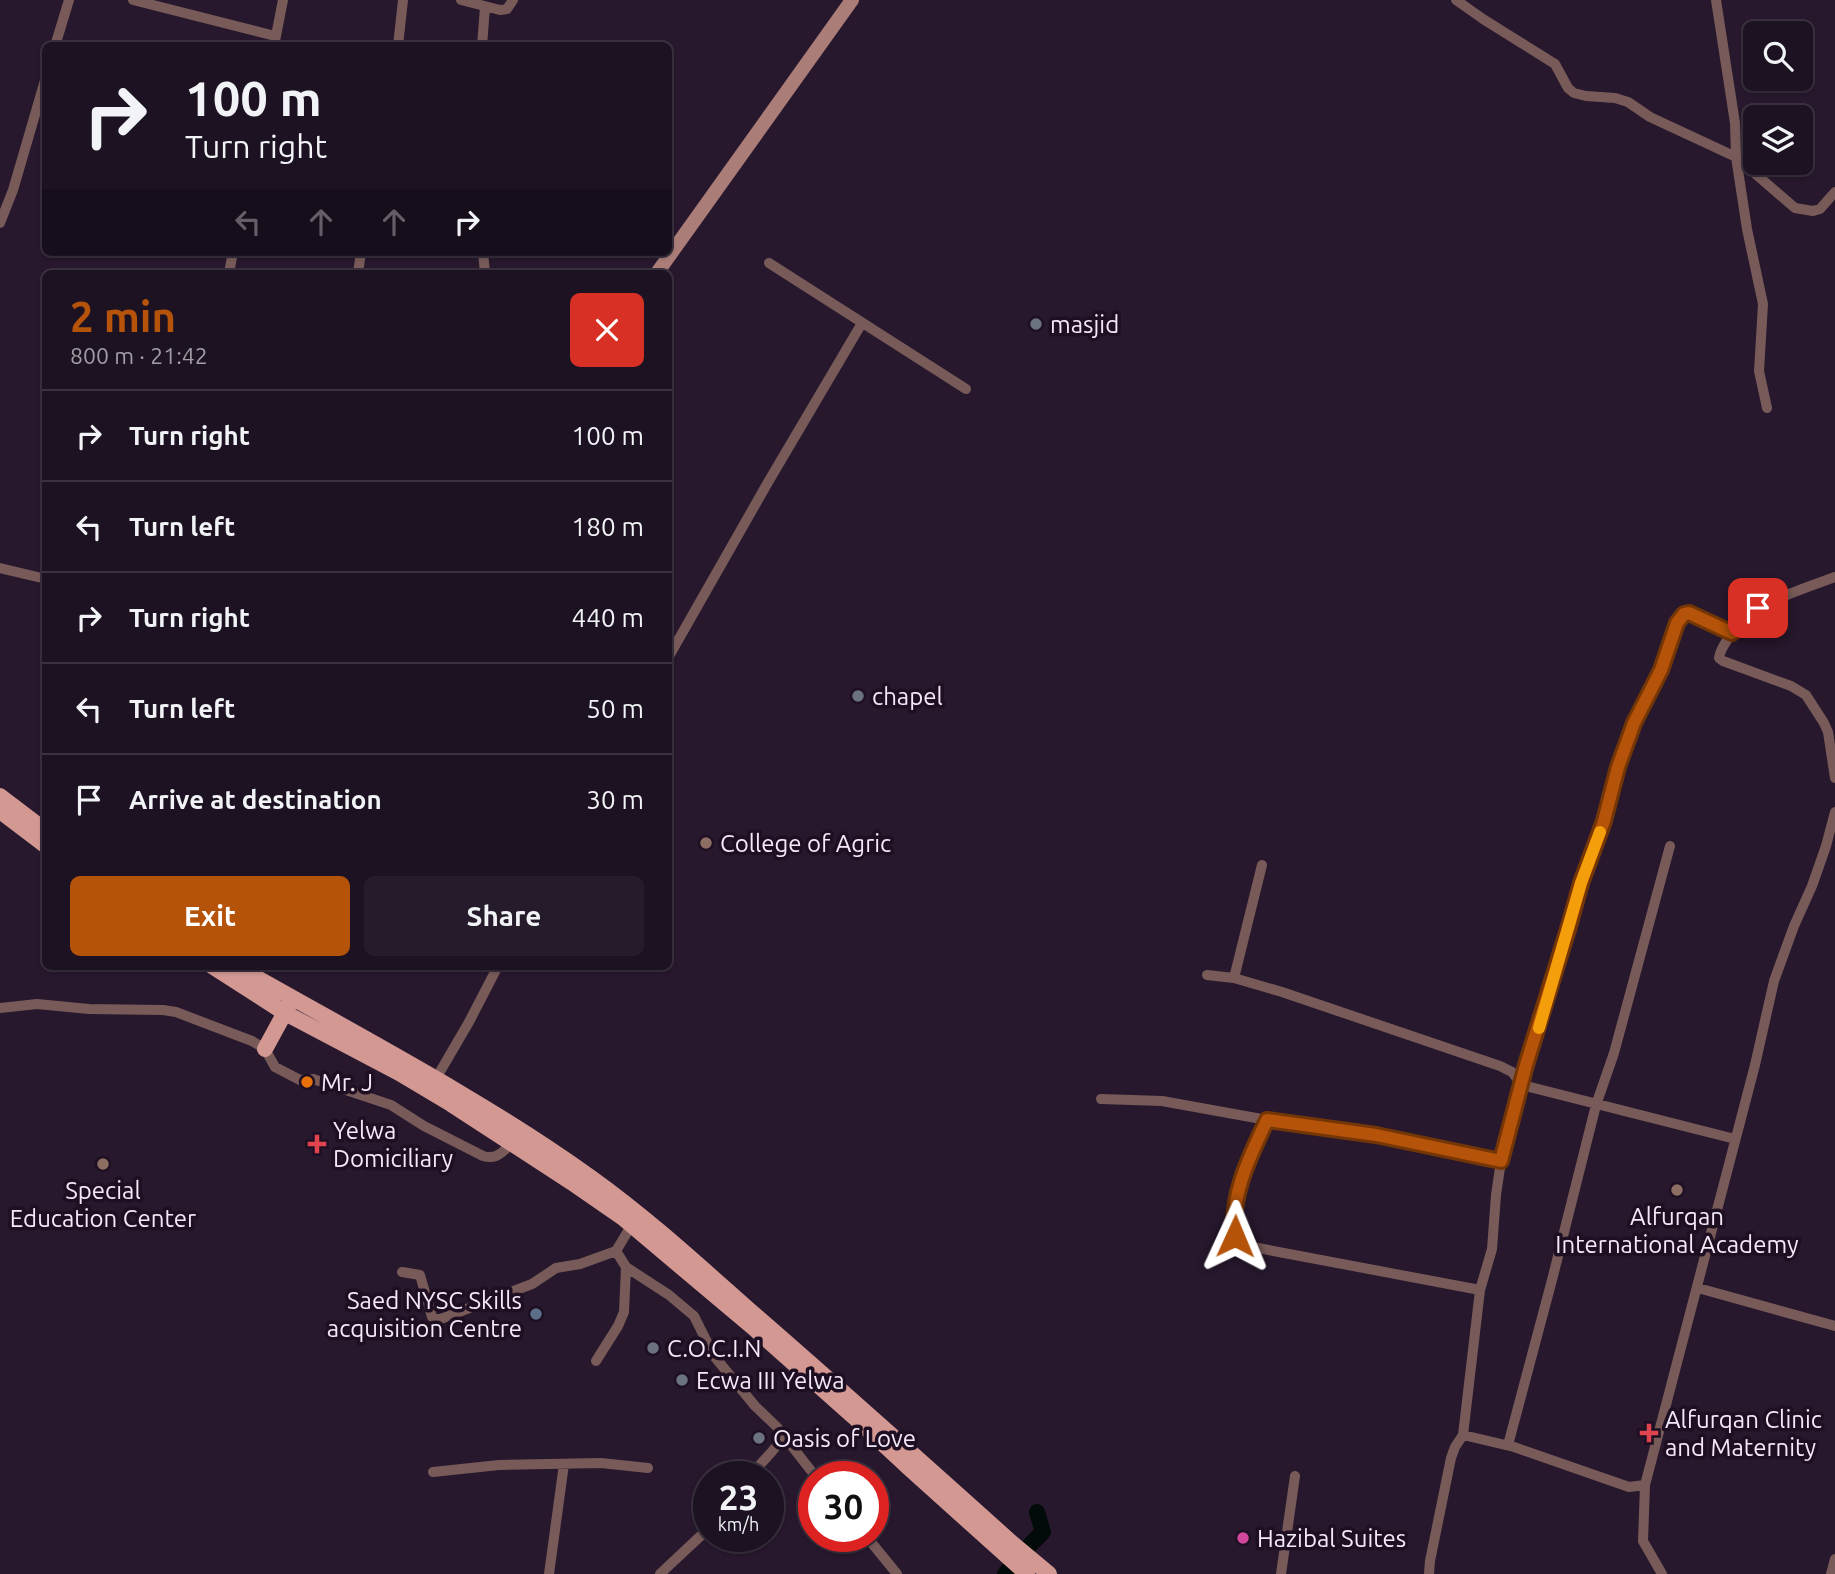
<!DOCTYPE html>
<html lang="en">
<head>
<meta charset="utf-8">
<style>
	body { margin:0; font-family:Ubuntu,sans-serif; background:#251b2a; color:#f1f3f6; height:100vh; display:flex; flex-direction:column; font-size:26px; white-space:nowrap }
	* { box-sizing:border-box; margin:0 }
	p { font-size:23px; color:#a09ea5 }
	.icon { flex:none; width:38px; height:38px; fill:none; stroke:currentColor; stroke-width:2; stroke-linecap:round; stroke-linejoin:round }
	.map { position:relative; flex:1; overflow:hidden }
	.sheet { position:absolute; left:42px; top:270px; width:630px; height:700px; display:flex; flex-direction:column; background:#1d1222; border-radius:10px; box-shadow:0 2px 5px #0004,0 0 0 2px #3b3240 }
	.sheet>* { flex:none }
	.banner { position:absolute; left:42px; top:42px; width:630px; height:214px; border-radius:10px; box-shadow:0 2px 5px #0004,0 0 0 2px #3b3240; background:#1d1222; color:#f1f3f6; overflow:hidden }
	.controls { position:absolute; left:1743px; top:21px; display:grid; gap:14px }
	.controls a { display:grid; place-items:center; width:70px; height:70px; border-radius:10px; background:#1d1222; box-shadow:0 2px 5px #0004,0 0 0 2px #3b3240; font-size:35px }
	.speed { position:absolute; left:693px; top:1461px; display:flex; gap:14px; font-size:35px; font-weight:700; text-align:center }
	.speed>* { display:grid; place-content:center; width:91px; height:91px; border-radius:50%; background:#1d1222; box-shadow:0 2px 5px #0004,0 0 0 2px #3b3240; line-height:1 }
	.speed small { font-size:18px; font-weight:400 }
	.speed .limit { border:10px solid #d22; background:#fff; color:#111 }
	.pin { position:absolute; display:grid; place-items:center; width:60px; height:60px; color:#fff; margin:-30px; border-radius:14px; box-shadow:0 4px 10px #0006 }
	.me { position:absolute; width:77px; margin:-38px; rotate:1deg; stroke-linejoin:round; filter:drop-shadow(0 0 5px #0008) }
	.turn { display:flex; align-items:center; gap:24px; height:147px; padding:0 28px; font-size:32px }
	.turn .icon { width:91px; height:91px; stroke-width:2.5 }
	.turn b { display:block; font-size:49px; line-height:60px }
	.lanes { display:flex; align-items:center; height:66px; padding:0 28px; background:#0003; justify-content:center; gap:35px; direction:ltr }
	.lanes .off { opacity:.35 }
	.round { display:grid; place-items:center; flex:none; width:74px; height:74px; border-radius:10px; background:#251b2a }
	.overview { display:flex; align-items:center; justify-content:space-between; height:119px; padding:0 28px }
	h1 { font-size:42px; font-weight:600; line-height:52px; color:#b45309 }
	.button { display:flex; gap:14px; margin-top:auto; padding:14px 28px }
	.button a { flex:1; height:80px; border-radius:10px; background:#b45309; color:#fff; font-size:28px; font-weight:600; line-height:80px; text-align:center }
	.button a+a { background:#251b2a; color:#f1f3f6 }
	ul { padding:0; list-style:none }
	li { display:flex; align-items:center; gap:21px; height:91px; padding:0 28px; border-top:2px solid #3b3240 }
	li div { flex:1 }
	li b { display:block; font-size:26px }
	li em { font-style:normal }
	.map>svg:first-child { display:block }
</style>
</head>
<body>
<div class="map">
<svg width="1835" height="1574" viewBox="0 0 1835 1574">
	<rect width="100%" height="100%" fill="#27182d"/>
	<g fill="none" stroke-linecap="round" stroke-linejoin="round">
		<!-- river -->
		<path stroke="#020a0a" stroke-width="16" d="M1005 1574 1029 1546 1043 1532 1037 1512"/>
		<!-- street -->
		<path stroke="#785b59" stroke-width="10" d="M133 0 275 36
			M461 0 500 10 507 9 513 0
			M1456 0 1483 19 1555 64 1568 88 1574 93 1586 96 1615 98 1628 102 1650 117 1736 157 1795 208 1813 211 1820 209 1835 192
			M1716 0 1735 123 1736 157 1747 229 1763 304 1759 371 1767 408
			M55 46 69 0
			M274 46 283 0
			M398 46 403 0
			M482 46 485 7
			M0 223 13 190 46 77
			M483 252 485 273
			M769 263 966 389
			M229 273 233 252
			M358 273 361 252
			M0 568 46 579
			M1835 577C1813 585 1779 596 1759 608 1746 615 1721 643 1719 658L1723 661 1791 686 1806 695 1824 723 1828 732 1835 778
			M668 658 767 484 862 323
			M1207 975 1234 978 1282 992 1500 1066 1512 1072 1522 1085 1735 1139
			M1234 978 1262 865
			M0 1008 37 1004 89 1009 163 1010 176 1012 252 1041 265 1049 275 1067 300 1080 313 1079 391 1105 424 1126 483 1156C498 1160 501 1152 512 1144
			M434 1082 469 1022 498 966
			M1101 1099 1162 1101 1267 1120 1376 1135 1501 1161
			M1267 1120C1255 1145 1224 1209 1235 1236 1236 1237 1241 1244 1242 1245L1480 1290
			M616 1251 626 1267 669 1295 694 1316 714 1356 755 1406 777 1427 783 1435C775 1453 760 1461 751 1477
			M402 1272 420 1275 432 1317 438 1320 532 1284 556 1268 580 1264 616 1251 631 1226
			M1698 1288 1835 1326
			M596 1361 618 1326 624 1312 626 1267
			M783 1435 816 1477
			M1463 1435 1514 1447 1629 1487 1645 1485
			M1508 1445 1552 1280 1596 1105 1614 1053 1670 846
			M433 1472 499 1465 601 1463 648 1468
			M866 1536 897 1574
			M549 1574 564 1464
			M660 1574 709 1528
			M1281 1574 1295 1476
			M1429 1574 1430 1561 1451 1458 1455 1447 1463 1435 1480 1290 1492 1249 1496 1195 1501 1161 1526 1065 1569 926 1581 883 1604 821 1627 742 1634 723 1661 670 1677 623 1684 614 1689 613 1732 633
			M1662 1574 1643 1541 1645 1485 1755 1065 1774 981 1794 926 1812 886 1826 846 1835 812
			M1831 1574 1835 1559"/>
		<!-- secondary -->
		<path stroke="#ab7d79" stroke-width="14" d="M657 273 852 0"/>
		<!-- primary -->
		<path stroke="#d39892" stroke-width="16" d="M0 796 46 831
			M0 811 46 846
			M212 966 285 1013 399 1073 451 1104 571 1182 623 1218 756 1330 854 1417 910 1469 1027 1574
			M236 966C355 1034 478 1097 590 1177 646 1217 696 1263 748 1309 837 1386 925 1465 1013 1544L1049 1574
			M265 1049 289 1005"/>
	</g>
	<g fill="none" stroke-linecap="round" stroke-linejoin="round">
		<defs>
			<path id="route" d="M1235 1236C1230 1195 1250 1156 1267 1120L1376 1135 1501 1161 1526 1065 1569 926 1581 883 1604 821 1618 767 1634 723 1661 670 1677 623 1684 614 1689 613 1732 633 1758 608"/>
		</defs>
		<!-- route casing -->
		<use href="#route" stroke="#753606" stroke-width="18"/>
		<!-- route -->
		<use href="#route" stroke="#b45309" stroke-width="12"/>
		<!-- slow -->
		<path stroke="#f59e0b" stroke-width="12" d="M1539 1028 1581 883 1600 832"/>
	</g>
	<!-- markers -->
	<g fill="#6b7280" stroke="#1e0f23" stroke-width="2.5">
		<circle cx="1036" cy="324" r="7"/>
		<circle cx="858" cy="696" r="7"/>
		<circle cx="653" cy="1348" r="7"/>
		<circle cx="682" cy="1380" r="7"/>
		<circle cx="759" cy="1438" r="7"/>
	</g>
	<g fill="#8d6e63" stroke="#1e0f23" stroke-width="2.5">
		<circle cx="706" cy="843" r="7"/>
		<circle cx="103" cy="1164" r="7"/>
		<circle cx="1677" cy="1190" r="7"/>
	</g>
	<circle fill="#e8710a" stroke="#1e0f23" stroke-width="2.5" cx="307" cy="1082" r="7"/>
	<g fill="#e0444e" stroke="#1e0f23" stroke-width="2.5">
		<path d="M313.5 1133.5h7v7h7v7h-7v7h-7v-7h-7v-7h7z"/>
		<path d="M1645.5 1422.5h7v7h7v7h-7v7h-7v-7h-7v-7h7z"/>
	</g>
	<circle fill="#5c6f8a" stroke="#1e0f23" stroke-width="2.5" cx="536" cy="1314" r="7"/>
	<circle fill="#d1479c" stroke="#1e0f23" stroke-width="2.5" cx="1243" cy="1538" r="7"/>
	<g text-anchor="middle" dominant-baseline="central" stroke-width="7" stroke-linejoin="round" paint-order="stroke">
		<!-- poi labels -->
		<g font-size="24" fill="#f3e9f7" stroke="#1e0f23" text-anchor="start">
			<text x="1050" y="324">masjid</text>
			<text x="872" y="696">chapel</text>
			<text x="720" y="843">College of Agric</text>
			<text x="321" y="1082">Mr. J</text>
			<text x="333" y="1130">Yelwa<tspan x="333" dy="28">Domiciliary</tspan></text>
			<text x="103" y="1190" text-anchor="middle">Special<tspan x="103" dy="28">Education Center</tspan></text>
			<text x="1677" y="1216" text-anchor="middle">Alfurqan<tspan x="1677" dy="28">International Academy</tspan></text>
			<text x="522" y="1300" text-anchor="end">Saed NYSC Skills<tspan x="522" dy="28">acquisition Centre</tspan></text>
			<text x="667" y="1348">C.O.C.I.N</text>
			<text x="696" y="1380">Ecwa III Yelwa</text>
			<text x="1665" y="1419">Alfurqan Clinic<tspan x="1665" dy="28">and Maternity</tspan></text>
			<text x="773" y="1438">Oasis of Love</text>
			<text x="1257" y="1538">Hazibal Suites</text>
		</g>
	</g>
</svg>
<div class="controls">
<a><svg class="icon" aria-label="search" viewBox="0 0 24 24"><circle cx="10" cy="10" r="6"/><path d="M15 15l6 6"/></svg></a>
<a><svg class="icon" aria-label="layers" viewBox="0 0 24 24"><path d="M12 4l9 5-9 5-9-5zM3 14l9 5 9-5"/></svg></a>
</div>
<div class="speed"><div>23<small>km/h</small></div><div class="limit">30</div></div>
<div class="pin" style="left:1758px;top:608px;background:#d93025"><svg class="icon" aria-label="arrive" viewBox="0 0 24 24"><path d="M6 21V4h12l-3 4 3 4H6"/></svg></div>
<svg class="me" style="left:1235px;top:1236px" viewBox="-20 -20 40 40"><path d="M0-17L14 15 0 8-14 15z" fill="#b45309" stroke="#fff" stroke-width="4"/></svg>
<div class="banner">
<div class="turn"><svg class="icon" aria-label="right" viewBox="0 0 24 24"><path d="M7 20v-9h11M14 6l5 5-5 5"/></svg><div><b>100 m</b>Turn right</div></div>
<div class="lanes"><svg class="icon off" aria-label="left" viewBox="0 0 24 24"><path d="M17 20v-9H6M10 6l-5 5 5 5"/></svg><svg class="icon off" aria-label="ahead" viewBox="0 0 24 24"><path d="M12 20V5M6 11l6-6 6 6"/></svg><svg class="icon off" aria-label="ahead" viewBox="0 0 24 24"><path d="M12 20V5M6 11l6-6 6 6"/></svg><svg class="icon" aria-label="right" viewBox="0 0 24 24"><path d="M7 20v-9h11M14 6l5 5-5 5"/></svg></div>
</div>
<section class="sheet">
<div class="overview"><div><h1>2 min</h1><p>800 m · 21:42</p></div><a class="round" style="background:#d93025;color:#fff"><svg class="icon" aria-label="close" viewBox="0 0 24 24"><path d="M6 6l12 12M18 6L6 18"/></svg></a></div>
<ul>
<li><svg class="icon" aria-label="right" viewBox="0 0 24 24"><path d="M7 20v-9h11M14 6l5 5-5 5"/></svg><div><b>Turn right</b></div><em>100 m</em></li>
<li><svg class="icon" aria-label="left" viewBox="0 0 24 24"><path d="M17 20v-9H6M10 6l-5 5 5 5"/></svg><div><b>Turn left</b></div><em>180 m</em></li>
<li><svg class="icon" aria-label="right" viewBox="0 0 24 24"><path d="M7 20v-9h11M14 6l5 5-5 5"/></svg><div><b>Turn right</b></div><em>440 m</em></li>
<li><svg class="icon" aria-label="left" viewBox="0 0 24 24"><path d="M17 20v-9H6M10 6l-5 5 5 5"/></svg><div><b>Turn left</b></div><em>50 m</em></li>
<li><svg class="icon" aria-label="arrive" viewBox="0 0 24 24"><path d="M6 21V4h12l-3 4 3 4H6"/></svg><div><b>Arrive at destination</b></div><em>30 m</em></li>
</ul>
<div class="button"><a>Exit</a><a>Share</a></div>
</section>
</div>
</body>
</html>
